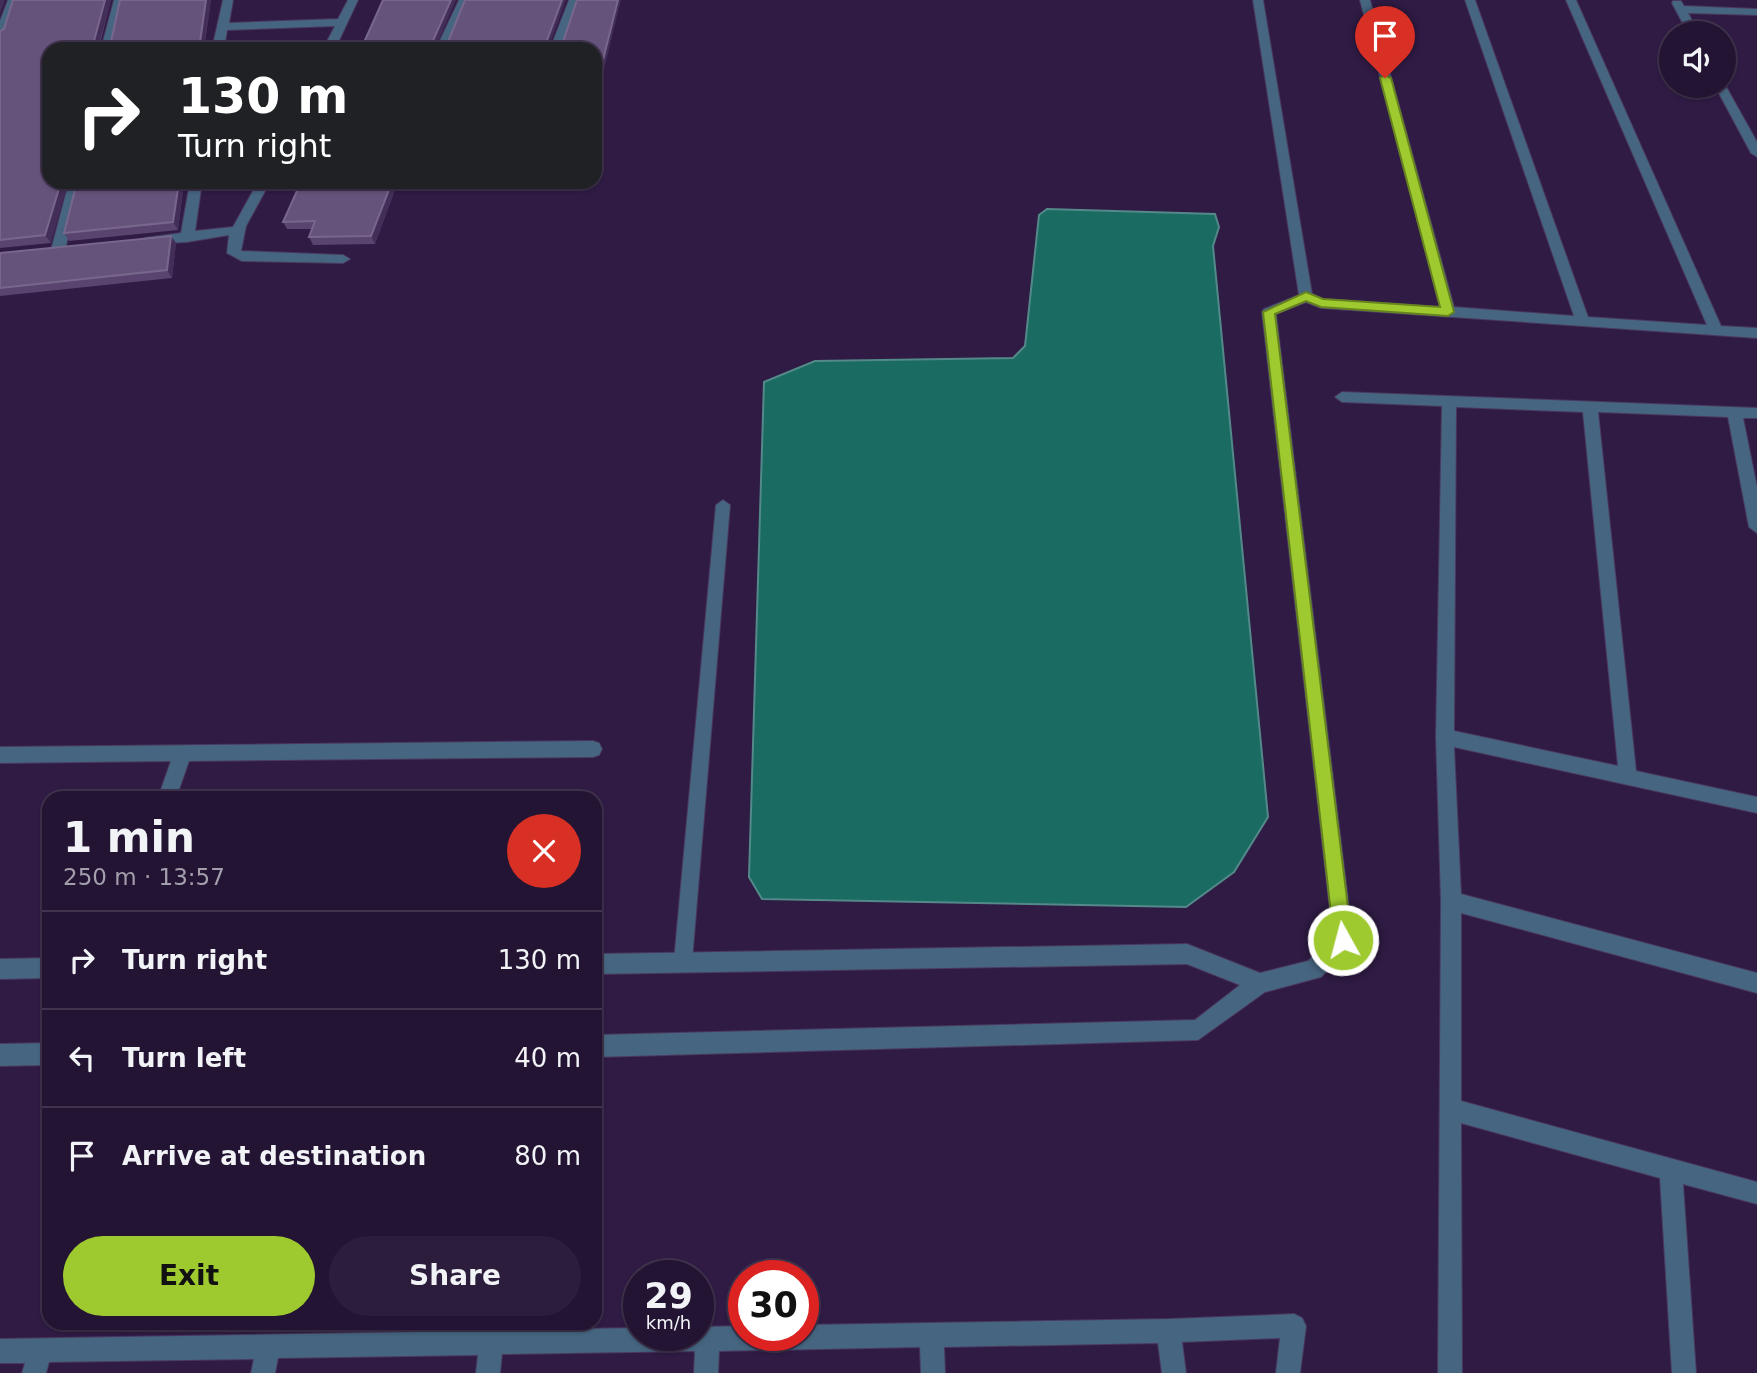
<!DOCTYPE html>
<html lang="en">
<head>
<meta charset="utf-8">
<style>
	body { margin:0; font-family:"DejaVu Sans",sans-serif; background:#2b1d3b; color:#f1f3f6; height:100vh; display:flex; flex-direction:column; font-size:26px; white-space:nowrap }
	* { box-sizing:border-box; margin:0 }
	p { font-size:23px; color:#a39eac }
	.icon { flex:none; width:38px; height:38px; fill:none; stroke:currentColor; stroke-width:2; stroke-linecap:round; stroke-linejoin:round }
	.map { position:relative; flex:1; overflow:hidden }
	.details { position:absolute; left:42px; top:791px; width:560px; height:539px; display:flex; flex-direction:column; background:#231433; border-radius:21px; box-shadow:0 2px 5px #0004,0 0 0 2px #40334e }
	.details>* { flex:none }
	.guide { position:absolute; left:42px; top:42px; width:560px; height:147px; border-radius:21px; box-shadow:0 2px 5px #0004,0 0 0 2px #40334e; background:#202124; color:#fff; overflow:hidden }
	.fabs { position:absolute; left:1659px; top:21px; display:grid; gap:14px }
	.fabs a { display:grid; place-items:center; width:77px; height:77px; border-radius:50%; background:#231433; box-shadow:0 2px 5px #0004,0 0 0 2px #40334e; font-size:35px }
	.speed { position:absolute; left:623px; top:1260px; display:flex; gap:14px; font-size:35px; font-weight:700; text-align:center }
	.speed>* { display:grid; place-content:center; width:91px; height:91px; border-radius:50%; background:#231433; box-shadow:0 2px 5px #0004,0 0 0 2px #40334e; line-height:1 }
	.speed small { font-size:18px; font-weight:400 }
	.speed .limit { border:10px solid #d22; background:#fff; color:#111 }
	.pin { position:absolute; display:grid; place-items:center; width:60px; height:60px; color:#fff; margin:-72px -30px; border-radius:50% 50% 50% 0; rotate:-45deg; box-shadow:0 0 7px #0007 }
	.pin .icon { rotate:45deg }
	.me { position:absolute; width:77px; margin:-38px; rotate:353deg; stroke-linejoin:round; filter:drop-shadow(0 0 5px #0008) }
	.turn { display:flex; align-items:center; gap:24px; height:147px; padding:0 21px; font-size:32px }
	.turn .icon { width:91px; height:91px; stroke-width:2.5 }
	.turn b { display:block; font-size:49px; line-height:60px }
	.round { display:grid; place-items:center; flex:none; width:74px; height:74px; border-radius:37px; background:#2b1d3b }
	.overview { display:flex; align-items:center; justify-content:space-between; height:119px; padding:0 21px }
	h1 { font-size:42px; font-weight:700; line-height:52px }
	.button { display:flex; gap:14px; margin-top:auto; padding:14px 21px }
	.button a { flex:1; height:80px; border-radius:42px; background:#9eca2f; color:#111; font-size:28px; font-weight:700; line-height:80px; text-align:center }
	.button a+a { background:#2b1d3b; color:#f1f3f6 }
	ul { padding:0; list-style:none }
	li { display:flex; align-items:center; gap:21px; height:98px; padding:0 21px; border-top:2px solid #40334e }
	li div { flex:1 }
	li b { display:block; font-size:26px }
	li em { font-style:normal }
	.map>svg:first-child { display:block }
</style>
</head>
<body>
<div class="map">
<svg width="1757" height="1373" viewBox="0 0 1757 1373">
	<rect width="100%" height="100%" fill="#2f1b44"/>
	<!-- water -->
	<path fill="#1a6b62" stroke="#54898a" stroke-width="2" d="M1047 209 1215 214 1219 227 1213 246 1268 817 1234 872 1186 907 762 899 749 877 764 382 815 361 1013 358 1025 346 1039 215Z"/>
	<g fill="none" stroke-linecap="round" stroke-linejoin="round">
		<defs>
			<path id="lane" d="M723 500 730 505 692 961 689 967 683 970 677 967 674 961 716 505Z"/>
			<path id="street" d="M8 0H18L6 36 0 39V21Z
				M114 0H124L113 49H101Z
				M223 0H233L229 23 338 19 348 0H358L335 49H323L335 26 227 30 224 49H212Z
				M459 0H469L448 49H436Z
				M569 0H579L562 49H550Z
				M1253 0H1263L1312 294 1323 299 1440 307 1360 0H1370L1454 307 1574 316 1465 0H1475L1588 317 1707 325 1566 0H1576L1721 326 1757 328V338L1321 308 1306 302 1276 314 1353 940 1350 947 1321 977 1265 992 1198 1040 595 1057V1035L1195 1020 1240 985 1187 964 595 974V954L1187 944 1260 973 1308 961 1333 937 1262 312 1264 309 1299 295Z
				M1673 1H1681L1684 6 1757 9V15L1688 13 1699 33H1688L1672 3Z
				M1724 83 1757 142V157L1751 153 1715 86H1724Z
				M69 182H81L65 250 58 254 51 250Z
				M190 182H202L195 231 233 227 258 182H270L246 226 241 251 343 255 350 259 343 263 242 261 227 253 229 235 187 242 145 244V238L181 233Z
				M490 182 484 186 369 187 363 183Z
				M1342 392 1757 408V418H1743L1757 487V533L1749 527 1728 417 1598 412 1636 771 1757 797V813L1454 747 1461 894 1757 973V993L1461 913V1101L1757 1182V1204L1683 1184 1696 1373H1672L1660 1178 1461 1123 1462 1373H1438L1441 901 1436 737 1442 406 1342 402 1335 397ZM1456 407 1583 412 1618 766 1454 731Z
				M593 741 599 743 602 749 599 755 593 757 189 761 176 798H158L171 761 0 763V747Z
				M49 958V978L0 979V959Z
				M49 1043V1065L0 1066V1044Z
				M1294 1314 1302 1318 1306 1326 1300 1373H1276L1280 1338 1182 1342 1186 1373H1162L1158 1343 944 1347 945 1373H921L920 1347 719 1351 718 1373H694L695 1351 502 1354 500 1373H476L478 1355 278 1358 275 1373H251L254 1359 49 1362 46 1373H22L25 1363H0V1339L481 1331 482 1323H506L505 1330 639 1328V1335H698V1327L744 1326V1335H803V1325L1169 1319Z"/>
		</defs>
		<!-- lane casing -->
		<use href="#lane" stroke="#4a385e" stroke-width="2"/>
		<!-- street casing -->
		<use href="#street" stroke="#4a385e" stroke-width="2"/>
		<!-- lane -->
		<use href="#lane" fill="#456580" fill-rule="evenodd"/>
		<!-- street -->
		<use href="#street" fill="#456580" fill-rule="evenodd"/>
	</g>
	<!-- wall -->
	<path fill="#58446e" d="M13 0H111L100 44 111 42 211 0 204 49H49L51 243 0 248V31L4 29Z
		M77 182H184L178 230 69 241 64 233Z
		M338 183 395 190 375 244 313 245 309 237 312 229H287L283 222Z
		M176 243 172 278 0 296V253Z"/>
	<!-- shaded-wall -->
	<path fill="#422e58" d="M0 0H5L0 14Z
		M105 0H111L98 48 94 41Z
		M206 0H211L204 49H199Z
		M451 0H456L435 49 432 43Z
		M562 0H566L548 49 546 43Z
		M618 0H621L595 107V92Z
		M61 182H68L51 243 45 235Z
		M179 182H184L178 230 173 222Z
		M392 182 395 190 375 244 371 236Z
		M171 236 176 243 172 278 167 270Z"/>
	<!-- building -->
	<path fill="#66537b" stroke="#78678d" stroke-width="2" d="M13 0H105L94 41 97 44 111 42 120 0H206L199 49H49V182H61L45 235 0 240V31L4 29Z
		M383 0H451L432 43 448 42 465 0H562L546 43 563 42 577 0H618L595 92V49H361Z
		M77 182H179L173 222 64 233Z
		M301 182 338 183 392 182 371 236 309 237 315 221 283 222Z
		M171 236 167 270 0 288V253Z"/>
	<!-- route -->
	<path fill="#9eca2f" stroke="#67831f" stroke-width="2" d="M1385 75 1391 78 1454 312 1448 316 1321 307 1306 301 1275 314 1352 940 1349 947 1343 949 1336 947 1334 940 1263 312 1306 292 1323 299 1440 307 1380 78Z"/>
</svg>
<div class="fabs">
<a><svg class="icon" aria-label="sound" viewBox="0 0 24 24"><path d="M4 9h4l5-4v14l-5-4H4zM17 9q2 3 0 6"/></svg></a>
</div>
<div class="speed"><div>29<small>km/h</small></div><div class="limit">30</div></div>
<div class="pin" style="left:1385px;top:78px;background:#d93025"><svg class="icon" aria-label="arrive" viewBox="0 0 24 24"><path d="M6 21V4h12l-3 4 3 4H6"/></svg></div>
<svg class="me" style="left:1343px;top:940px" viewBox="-20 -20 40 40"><circle r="17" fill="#9eca2f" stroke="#fff" stroke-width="3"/><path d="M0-11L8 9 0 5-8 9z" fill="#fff"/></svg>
<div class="guide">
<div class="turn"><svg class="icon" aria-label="right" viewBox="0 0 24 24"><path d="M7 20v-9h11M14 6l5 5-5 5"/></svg><div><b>130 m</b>Turn right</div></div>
</div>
<section class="details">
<div class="overview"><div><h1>1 min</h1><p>250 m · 13:57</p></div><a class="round" style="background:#d93025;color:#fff"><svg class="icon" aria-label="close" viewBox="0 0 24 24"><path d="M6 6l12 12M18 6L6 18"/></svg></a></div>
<ul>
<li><svg class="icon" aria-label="right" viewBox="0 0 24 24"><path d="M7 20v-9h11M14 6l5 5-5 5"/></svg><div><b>Turn right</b></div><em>130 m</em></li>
<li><svg class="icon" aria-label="left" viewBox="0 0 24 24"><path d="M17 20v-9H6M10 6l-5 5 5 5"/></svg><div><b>Turn left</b></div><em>40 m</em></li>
<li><svg class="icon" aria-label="arrive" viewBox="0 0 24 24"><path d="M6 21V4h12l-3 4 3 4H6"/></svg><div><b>Arrive at destination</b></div><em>80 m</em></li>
</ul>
<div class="button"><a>Exit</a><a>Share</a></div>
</section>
</div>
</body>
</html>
